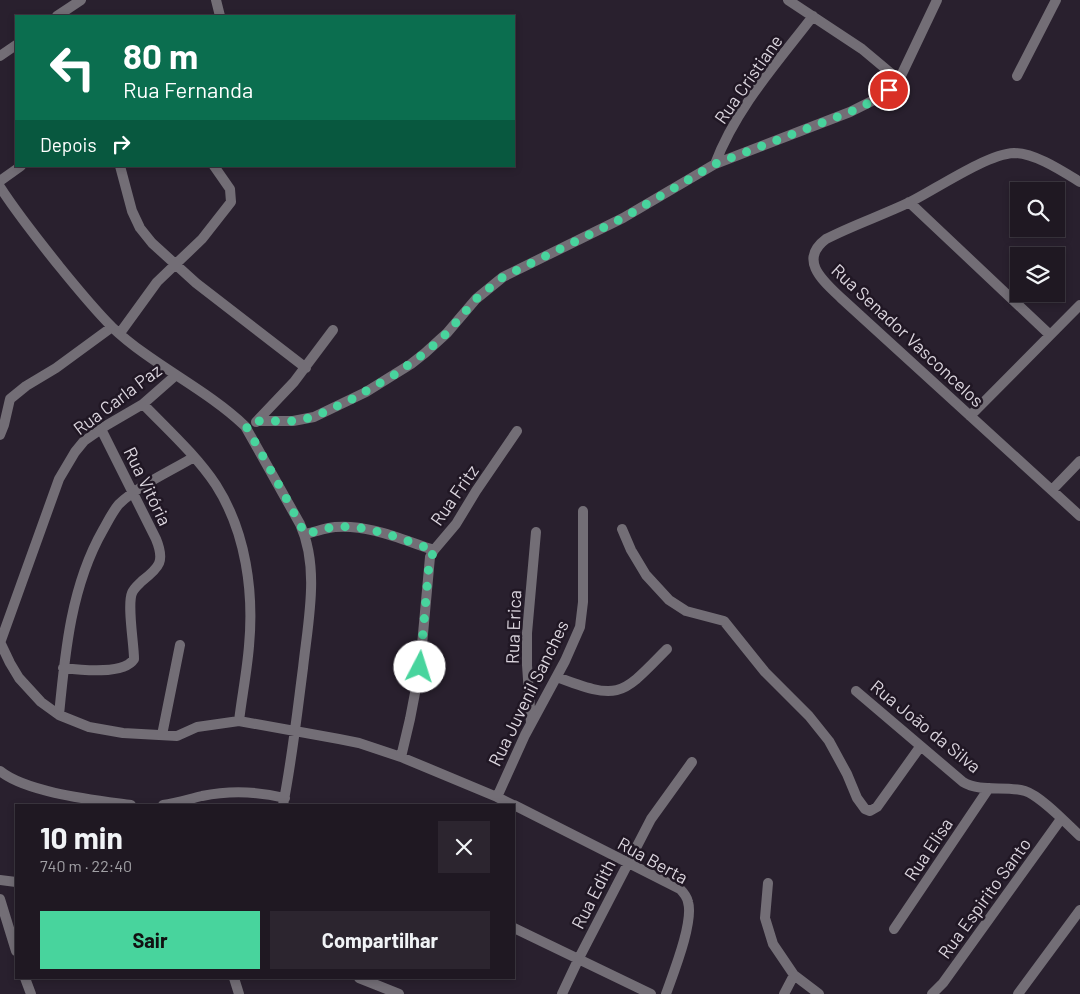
<!DOCTYPE html>
<html lang="pt">
<head>
<meta charset="utf-8">
<style>
	body { margin:0; font-family:Barlow,sans-serif; background:#2c252f; color:#f1f3f6; height:100vh; display:flex; flex-direction:column; font-size:19px; white-space:nowrap }
	* { box-sizing:border-box; margin:0 }
	p { font-size:16px; color:#a1a0a5 }
	.icon { flex:none; width:28px; height:28px; fill:none; stroke:currentColor; stroke-width:2; stroke-linecap:round; stroke-linejoin:round }
	.map { position:relative; flex:1; overflow:hidden }
	.details { position:absolute; left:15px; top:804px; width:500px; height:175px; display:flex; flex-direction:column; background:#1f1822; border-radius:0px; box-shadow:0 2px 8px #0003,0 0 0 1px #3c3740 }
	.details>* { flex:none }
	.banner { position:absolute; left:15px; top:15px; width:500px; height:152px; border-radius:0px; box-shadow:0 2px 8px #0003,0 0 0 1px #3c3740; background:#0b6e4f; color:#fff; overflow:hidden }
	.fabs { position:absolute; left:1010px; top:182px; display:grid; gap:10px }
	.fabs a { display:grid; place-items:center; width:55px; height:55px; border-radius:0px; background:#1f1822; box-shadow:0 2px 8px #0003,0 0 0 1px #3c3740; font-size:25px }
	.pin { position:absolute; display:grid; place-items:center; width:42px; height:42px; color:#fff; margin:-21px; border:2px solid #fff; border-radius:50%; box-shadow:0 1px 5px #0007 }
	.me { position:absolute; width:55px; margin:-28px; rotate:5deg; stroke-linejoin:round; filter:drop-shadow(0 0 4px #0008) }
	.turn { display:flex; align-items:center; gap:18px; height:105px; padding:0 25px; font-size:22px }
	.turn .icon { width:65px; height:65px; stroke-width:2.5 }
	.turn b { display:block; font-size:35px; line-height:42px }
	.then { display:flex; align-items:center; height:48px; padding:0 25px; background:#0003; gap:10px; font-size:19px }
	.round { display:grid; place-items:center; flex:none; width:52px; height:52px; border-radius:0px; background:#2c252f }
	.headline { display:flex; align-items:center; justify-content:space-between; height:85px; padding:0 25px }
	h1 { font-size:30px; font-weight:700; line-height:38px }
	.cta { display:flex; gap:10px; margin-top:auto; padding:10px 25px }
	.cta a { flex:1; height:58px; border-radius:0px; background:#48d49d; color:#111; font-size:20px; font-weight:700; line-height:58px; text-align:center }
	.cta a+a { background:#2c252f; color:#f1f3f6 }
	.map>svg:first-child { display:block }
</style>
</head>
<body>
<div class="map">
<svg width="1080" height="994" viewBox="0 0 1080 994">
	<rect width="100%" height="100%" fill="#29202e"/>
	<g fill="none" stroke-linecap="round" stroke-linejoin="round">
		<!-- minor -->
		<path stroke="#736e76" stroke-width="10" d="M216 0 220 16
			M788 0 862 49 899 80
			M57 16 81 0
			M0 56 16 45
			M1017 76 1056 0
			M715 164C736 108 777 63 813 16
			M120 166 132 211 140 228 152 243 196 283 306 368
			M0 181 21 166
			M1080 182C1062 171 1035 153 1014 153 987 154 936 189 910 202 883 215 853 225 826 239 798 260 823 281 841 298L1080 516
			M0 187C18 215 39 241 59 266 76 287 93 308 112 327 152 365 205 388 245 426L300 524C320 568 308 621 303 668 297 714 292 760 283 805
			M909 202 1050 335
			M120 333 157 282 202 239 231 202 230 189 214 166
			M143 404C168 430 196 455 216 485 246 532 254 592 249 646 247 671 242 696 239 721
			M970 416 1080 305
			M258 421H293L314 417 366 392 411 364 425 353 447 333 476 299 503 277 623 218 715 164 850 112 880 97 899 80 937 0
			M256 422 294 382 333 330
			M0 435 4 425 10 399 26 386 56 368 112 327
			M1052 490 1080 461
			M622 529 631 550 646 575 669 600 686 611 724 621 765 672 809 716 829 741 847 774 857 798 865 809 870 811 877 807 920 747
			M305 534C315 532 325 528 335 527 368 524 403 540 434 550
			M0 642 10 663 19 678 41 702 59 715 89 727 123 733 177 736 197 727 239 721 339 739 359 743 401 757 497 797 513 805
			M0 643 59 479 75 452 84 441 107 425 143 404 176 375
			M63 668C80 670 124 675 134 659 134 644 127 605 132 593 134 588 138 585 142 581 160 567 165 561 156 539L101 429
			M557 677C620 701 621 696 667 649
			M856 691 963 782C981 793 1005 785 1025 791 1041 796 1067 824 1080 836
			M59 715C65 652 71 586 103 530 108 521 113 511 119 504 139 485 171 471 194 457
			M531 723 527 665V633L536 532
			M162 735 180 645
			M401 757 410 719 420 667 430 557 434 550 456 524 476 491 517 431
			M0 771C27 793 95 800 131 805
			M497 797 525 735 565 661 580 627 583 602V511
			M163 805C177 803 189 799 202 796 231 790 256 791 285 798
			M514 805 680 889C684 893 687 897 688 902 694 922 673 974 666 994
			M0 880 16 882
			M768 883 765 918 773 944 794 975 819 994
			M0 899 16 951
			M514 928 651 994
			M894 929 989 788
			M25 978 31 994
			M234 978 239 994
			M359 978 399 994
			M562 994 579 958 651 819 692 762
			M784 994 794 975
			M932 994 943 983 1061 819
			M1018 994 1080 910"/>
	</g>
	<g fill="none" stroke-linecap="round" stroke-linejoin="round">
		<!-- route -->
		<path stroke="#48d49d" stroke-width="9" stroke-dasharray="0 16.2" d="M420 667 429 564 434 550C403 540 368 524 335 527 325 528 315 532 305 534L285 496 246 426 258 421H293L314 417 352 399 394 375 425 353 447 333 476 299 503 277 623 218 715 164 850 112 871 102 889 90"/>
	</g>
	<g text-anchor="middle" dominant-baseline="central" stroke-width="5" stroke-linejoin="round" paint-order="stroke">
		<!-- street labels -->
		<g font-size="18" fill="#dbd5de" stroke="#201724">
			<text transform="translate(748 79) rotate(-55)">Rua Cristiane</text>
			<text transform="translate(908 335) rotate(43)">Rua Senador Vasconcelos</text>
			<text transform="translate(117 399) rotate(-37)">Rua Carla Paz</text>
			<text transform="translate(148 486) rotate(64)">Rua Vitória</text>
			<text transform="translate(454 495) rotate(-55)">Rua Fritz</text>
			<text transform="translate(513 627) rotate(-88)">Rua Erica</text>
			<text transform="translate(528 693) rotate(-64)">Rua Juvenil Sanches</text>
			<text transform="translate(926 726) rotate(39)">Rua João da Silva</text>
			<text transform="translate(928 849) rotate(-56)">Rua Elisa</text>
			<text transform="translate(653 860) rotate(29)">Rua Berta</text>
			<text transform="translate(593 894) rotate(-63)">Rua Edith</text>
			<text transform="translate(984 898) rotate(-54)">Rua Espirito Santo</text>
		</g>
	</g>
</svg>
<div class="fabs">
<a><svg class="icon" aria-label="search" viewBox="0 0 24 24"><circle cx="10" cy="10" r="6"/><path d="M15 15l6 6"/></svg></a>
<a><svg class="icon" aria-label="layers" viewBox="0 0 24 24"><path d="M12 4l9 5-9 5-9-5zM3 14l9 5 9-5"/></svg></a>
</div>
<div class="pin" style="left:889px;top:90px;background:#d93025"><svg class="icon" aria-label="arrive" viewBox="0 0 24 24"><path d="M6 21V4h12l-3 4 3 4H6"/></svg></div>
<svg class="me" style="left:420px;top:667px" viewBox="-20 -20 40 40"><circle r="19" fill="#fff"/><path d="M0-13L10 11 0 6-10 11z" fill="#48d49d"/></svg>
<div class="banner">
<div class="turn"><svg class="icon" aria-label="left" viewBox="0 0 24 24"><path d="M17 20v-9H6M10 6l-5 5 5 5"/></svg><div><b>80 m</b>Rua Fernanda</div></div>
<div class="then">Depois<svg class="icon" aria-label="right" viewBox="0 0 24 24"><path d="M7 20v-9h11M14 6l5 5-5 5"/></svg></div>
</div>
<section class="details">
<div class="headline"><div><h1>10 min</h1><p>740 m · 22:40</p></div><a class="round"><svg class="icon" aria-label="close" viewBox="0 0 24 24"><path d="M6 6l12 12M18 6L6 18"/></svg></a></div>
<div class="cta"><a>Sair</a><a>Compartilhar</a></div>
</section>
</div>
</body>
</html>
